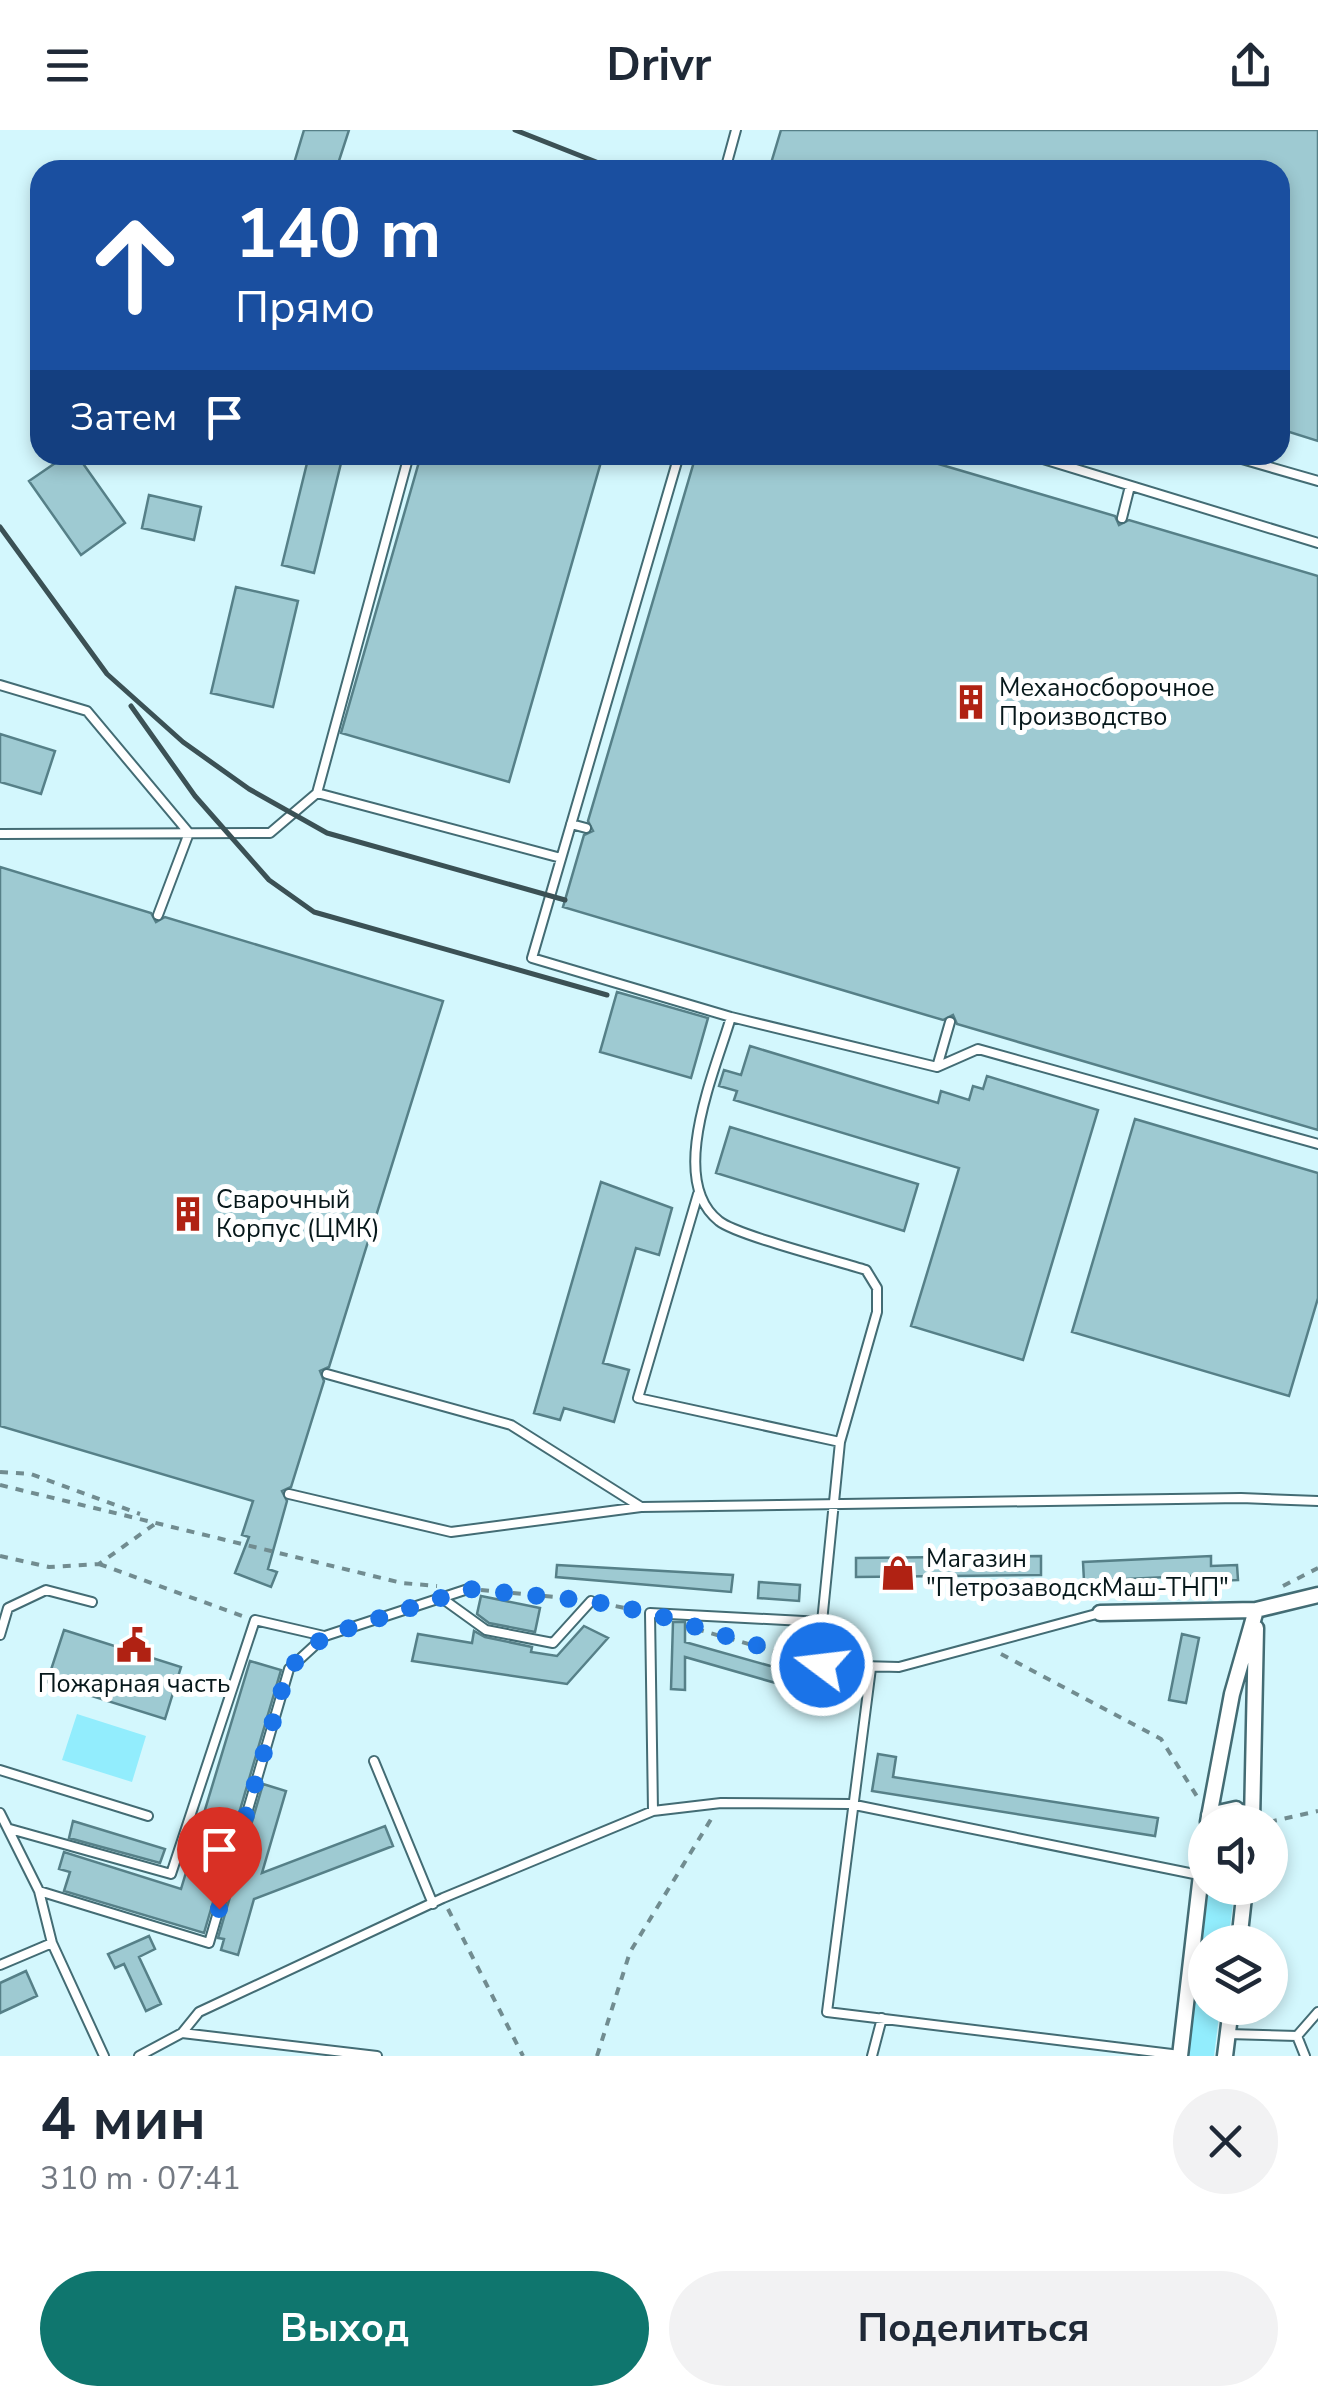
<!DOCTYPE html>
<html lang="ru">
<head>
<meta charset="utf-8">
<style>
	body { margin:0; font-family:"Nunito Sans",sans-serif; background:#f2f2f3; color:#1f2937; height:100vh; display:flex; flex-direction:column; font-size:38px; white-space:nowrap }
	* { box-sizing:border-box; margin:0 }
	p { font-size:32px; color:#747a83 }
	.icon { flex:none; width:55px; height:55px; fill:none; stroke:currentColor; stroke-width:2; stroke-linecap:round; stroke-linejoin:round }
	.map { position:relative; height:1926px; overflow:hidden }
	.panel { display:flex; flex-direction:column; background:#fff; flex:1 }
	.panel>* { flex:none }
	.guide { position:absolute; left:30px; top:30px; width:1260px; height:305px; border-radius:30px; box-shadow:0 5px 15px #0003; background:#1a4fa0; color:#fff; overflow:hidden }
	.fabs { position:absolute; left:1188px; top:1675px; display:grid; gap:20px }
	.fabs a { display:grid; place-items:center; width:100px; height:100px; border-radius:50%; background:#fff; box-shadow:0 5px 15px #0003; font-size:50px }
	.pin { position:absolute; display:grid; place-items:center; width:85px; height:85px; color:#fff; margin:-102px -42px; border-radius:50% 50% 50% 0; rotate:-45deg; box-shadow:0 0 10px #0007 }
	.pin .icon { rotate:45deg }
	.me { position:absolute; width:110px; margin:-55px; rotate:285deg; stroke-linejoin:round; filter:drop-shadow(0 0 8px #0008) }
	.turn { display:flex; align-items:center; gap:35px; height:210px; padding:0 40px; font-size:45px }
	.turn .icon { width:130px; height:130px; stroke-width:2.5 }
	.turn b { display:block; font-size:70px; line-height:85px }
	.then { display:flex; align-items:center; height:95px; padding:0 40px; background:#0003; gap:20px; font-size:38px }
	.round { display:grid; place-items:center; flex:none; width:105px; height:105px; border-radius:52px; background:#f2f2f3 }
	.overview { display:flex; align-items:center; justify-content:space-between; height:170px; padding:0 40px }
	h1 { font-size:60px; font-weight:700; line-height:75px }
	.primary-button { display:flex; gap:20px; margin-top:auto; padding:20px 40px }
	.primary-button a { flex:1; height:115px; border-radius:60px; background:#0f766e; color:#fff; font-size:40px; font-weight:700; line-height:115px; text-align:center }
	.primary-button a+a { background:#f2f2f3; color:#1f2937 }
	header { display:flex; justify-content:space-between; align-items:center; height:130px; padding:0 40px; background:#fff; font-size:45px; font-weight:700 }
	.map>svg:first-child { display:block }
</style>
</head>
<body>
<header><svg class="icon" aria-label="menu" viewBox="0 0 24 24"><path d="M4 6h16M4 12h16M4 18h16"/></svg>Drivr<svg class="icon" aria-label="share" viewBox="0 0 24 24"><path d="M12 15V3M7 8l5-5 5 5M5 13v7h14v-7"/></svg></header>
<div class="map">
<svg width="1318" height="1926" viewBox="0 0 1318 1926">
	<rect width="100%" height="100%" fill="#d3f7fd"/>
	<!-- green -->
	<path fill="#92edfd" d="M77 1584 146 1606 132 1652 62 1630Z
		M1209 1758H1235L1228 1812H1205V1878H1220L1214 1926H1188Z"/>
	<!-- building -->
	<path fill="#9ecad2" stroke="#568088" stroke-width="2.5" d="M304 0H349L336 40H292Z
		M781 0H1318V311L1280 299V40H769Z
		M67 325H77L125 393 81 425 29 351Z
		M309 325H343L314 443 282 435Z
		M421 325H603L509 652 341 603Z
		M696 325H908L1115 386 1119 395 1129 390 1318 446V1000L957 894 953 885 943 890 563 777 584 705 593 701 588 691Z
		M149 365 201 377 194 410 142 398Z
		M236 457 298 471 273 577 211 563Z
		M0 604 55 621 41 664 0 652Z
		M0 737 151 783 156 792 165 787 443 871 329 1237 320 1241 324 1251 291 1357 282 1361 287 1371 268 1439 277 1442 271 1457 235 1443 249 1407 242 1405 253 1371 0 1296Z
		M617 862 708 888 691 948 600 922Z
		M750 916 938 973 941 961 969 970 973 956 983 959 987 946 1098 980 1023 1230 911 1196 959 1038 734 970 737 961 719 956 724 940 741 945Z
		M1135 989 1318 1043V1168L1289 1266 1072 1202Z
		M730 997 918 1054 904 1101 716 1043Z
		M601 1052 672 1078 659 1125 636 1118 603 1233 629 1240 614 1292 564 1278 560 1290 534 1283Z
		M1041 1426V1445L856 1447V1428Z
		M1211 1426V1436L1237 1435 1238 1450 1209 1451V1445L1084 1451 1083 1432Z
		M557 1435 733 1445 731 1462 556 1447Z
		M759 1452 800 1455 799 1471 758 1468Z
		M481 1466 540 1478 535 1502 489 1493 477 1484Z
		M673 1492H685V1512L831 1553 828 1568 685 1527V1560L671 1559Z
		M584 1496 608 1508 567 1554 412 1531 418 1504 472 1513 474 1501 485 1507 532 1517 531 1522 557 1526Z
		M64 1500 181 1537 165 1589 47 1552Z
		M1182 1504 1199 1508 1186 1573 1169 1570Z
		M250 1531 281 1540 204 1803 64 1761 70 1742 59 1739 64 1722 181 1759Z
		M878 1624 896 1627 893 1647 1158 1688 1155 1706 872 1661Z
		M263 1654 286 1661 262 1743 385 1696 393 1716 254 1769 238 1825 221 1820 224 1809 218 1808Z
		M73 1691 165 1719 160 1733 69 1708Z
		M149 1806 155 1819 139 1827 161 1874 146 1881 124 1834 115 1838 108 1824Z
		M26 1841 37 1866 0 1883V1853Z"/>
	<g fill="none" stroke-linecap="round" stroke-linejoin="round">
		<defs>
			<path id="service" d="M725 40 736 0
				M679 325 532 828 731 887 937 937 978 919 1318 1014
				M1030 325 1318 413
				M1228 325 1318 351
				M1122 388 1130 356
				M0 555 87 581 189 703 158 785
				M317 663 409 325
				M571 694 586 698
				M0 704 270 703 317 663 561 728
				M731 887C716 939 666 1050 719 1091 736 1105 838 1131 866 1140L877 1158V1182L840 1312 822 1492
				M937 937 950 892
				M698 1064 638 1268 840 1312
				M327 1244 511 1295 641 1377 1241 1368 1318 1371
				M289 1364 451 1402 641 1377
				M443 1469 486 1500 553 1513 591 1471
				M0 1505 8 1478 46 1460 92 1472
				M871 1538 827 1882 1180 1925
				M374 1631 433 1774
				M0 1640 148 1686
				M653 1681 650 1483 822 1492V1535L899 1537 1100 1483
				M0 1683 39 1761 52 1813 104 1926
				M10 1699 171 1744 255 1490 324 1506
				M39 1761 209 1813 289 1539 325 1506 468 1459
				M0 1835 52 1813
				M182 1903 199 1882 443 1768 653 1681 721 1673 850 1674 1199 1745
				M1228 1904 1297 1906 1305 1926
				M1297 1906 1318 1882
				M139 1926 182 1903 377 1926
				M872 1926 882 1888"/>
			<path id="minor" d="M1100 1483 1256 1480 1318 1465
				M1209 1685 1236 1679 1249 1692
				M1208 1692 1232 1564 1256 1480
				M1252 1692 1256 1498
				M1239 1812 1245 1758
				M1180 1926 1205 1710
				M1225 1926 1231 1878"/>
		</defs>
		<!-- service casing -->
		<use href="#service" stroke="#436c74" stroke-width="12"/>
		<!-- minor casing -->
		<use href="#minor" stroke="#436c74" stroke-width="19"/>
		<!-- path -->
		<path stroke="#718c90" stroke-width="4" stroke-dasharray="8 8" stroke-linecap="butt" d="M0 1342 31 1344 140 1384
			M0 1355 402 1453 437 1456
			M0 1426 49 1437 99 1434 159 1391
			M99 1434 245 1487
			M1283 1456 1318 1438
			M481 1460 576 1469
			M600 1473 640 1481
			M696 1499 812 1532
			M1001 1524 1161 1609 1198 1668
			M1269 1692 1318 1681
			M448 1779 523 1926
			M597 1926 630 1822 713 1686"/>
		<!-- service -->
		<use href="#service" stroke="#fff" stroke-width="8"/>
		<!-- minor -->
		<use href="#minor" stroke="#fff" stroke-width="14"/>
		<!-- rail -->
		<path stroke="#3b5155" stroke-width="5" d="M515 0 609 37
			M0 397 107 544 183 612 249 659 327 703 565 770
			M131 576 195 666 269 750 314 782 607 865"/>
	</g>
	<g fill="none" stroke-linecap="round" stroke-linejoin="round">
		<!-- route -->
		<path stroke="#1a73e8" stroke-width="18" stroke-dasharray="0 32.4" d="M219 1779 288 1539 325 1506 468 1459 591 1471 650 1483 822 1535"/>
	</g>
	<!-- icons -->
	<defs>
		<symbol id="building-bare" viewBox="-9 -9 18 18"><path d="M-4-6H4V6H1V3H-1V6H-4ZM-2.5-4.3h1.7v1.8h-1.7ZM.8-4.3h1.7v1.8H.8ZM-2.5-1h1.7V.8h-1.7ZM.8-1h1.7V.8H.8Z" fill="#b02213" stroke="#fff" stroke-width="2.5" paint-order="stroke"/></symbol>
		<symbol id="shop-bare" viewBox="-9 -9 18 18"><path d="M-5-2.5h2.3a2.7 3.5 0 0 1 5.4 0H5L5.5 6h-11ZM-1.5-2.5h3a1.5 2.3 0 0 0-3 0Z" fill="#b02213" stroke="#fff" stroke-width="2.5" paint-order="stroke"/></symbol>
		<symbol id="civic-bare" viewBox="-9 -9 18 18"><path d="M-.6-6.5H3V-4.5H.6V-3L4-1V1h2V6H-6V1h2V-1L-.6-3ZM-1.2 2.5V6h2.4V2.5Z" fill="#b02213" stroke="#fff" stroke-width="2.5" paint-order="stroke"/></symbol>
	</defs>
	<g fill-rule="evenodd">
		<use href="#building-bare" x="946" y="547" width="50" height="50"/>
		<use href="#building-bare" x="163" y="1059" width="50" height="50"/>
		<use href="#shop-bare" x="873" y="1418" width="50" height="50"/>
		<use href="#civic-bare" x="109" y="1490" width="50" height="50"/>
	</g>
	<g text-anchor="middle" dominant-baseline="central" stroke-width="10" stroke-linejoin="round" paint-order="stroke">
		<!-- poi labels -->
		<g font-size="25" fill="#07181b" stroke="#fff" text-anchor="start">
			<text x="999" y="558">Механосборочное<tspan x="999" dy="29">Производство</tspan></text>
			<text x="216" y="1070">Сварочный<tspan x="216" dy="29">Корпус (ЦМК)</tspan></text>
			<text x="926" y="1429">Магазин<tspan x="926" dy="29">"ПетрозаводскМаш-ТНП"</tspan></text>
			<text x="134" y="1554" text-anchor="middle">Пожарная часть</text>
		</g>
	</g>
</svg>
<div class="fabs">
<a><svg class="icon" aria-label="sound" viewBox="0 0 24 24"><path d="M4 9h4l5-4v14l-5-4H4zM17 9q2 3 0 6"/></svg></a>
<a><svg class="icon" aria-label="layers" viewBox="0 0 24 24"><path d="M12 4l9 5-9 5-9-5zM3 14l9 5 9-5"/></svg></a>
</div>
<div class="pin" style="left:219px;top:1779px;background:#d93025"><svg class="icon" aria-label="arrive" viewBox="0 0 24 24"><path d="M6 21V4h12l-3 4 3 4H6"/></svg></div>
<svg class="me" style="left:822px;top:1535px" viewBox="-20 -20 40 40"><circle r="17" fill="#1a73e8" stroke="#fff" stroke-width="3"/><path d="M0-11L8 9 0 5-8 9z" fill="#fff"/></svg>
<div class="guide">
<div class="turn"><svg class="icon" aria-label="ahead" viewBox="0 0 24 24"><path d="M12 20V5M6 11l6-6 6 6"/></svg><div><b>140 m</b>Прямо</div></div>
<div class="then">Затем<svg class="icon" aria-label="arrive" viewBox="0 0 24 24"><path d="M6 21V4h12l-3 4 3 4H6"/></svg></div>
</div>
</div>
<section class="panel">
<div class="overview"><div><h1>4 мин</h1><p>310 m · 07:41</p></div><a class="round"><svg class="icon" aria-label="close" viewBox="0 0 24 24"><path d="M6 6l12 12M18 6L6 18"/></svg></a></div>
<div class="primary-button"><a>Выход</a><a>Поделиться</a></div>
</section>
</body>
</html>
